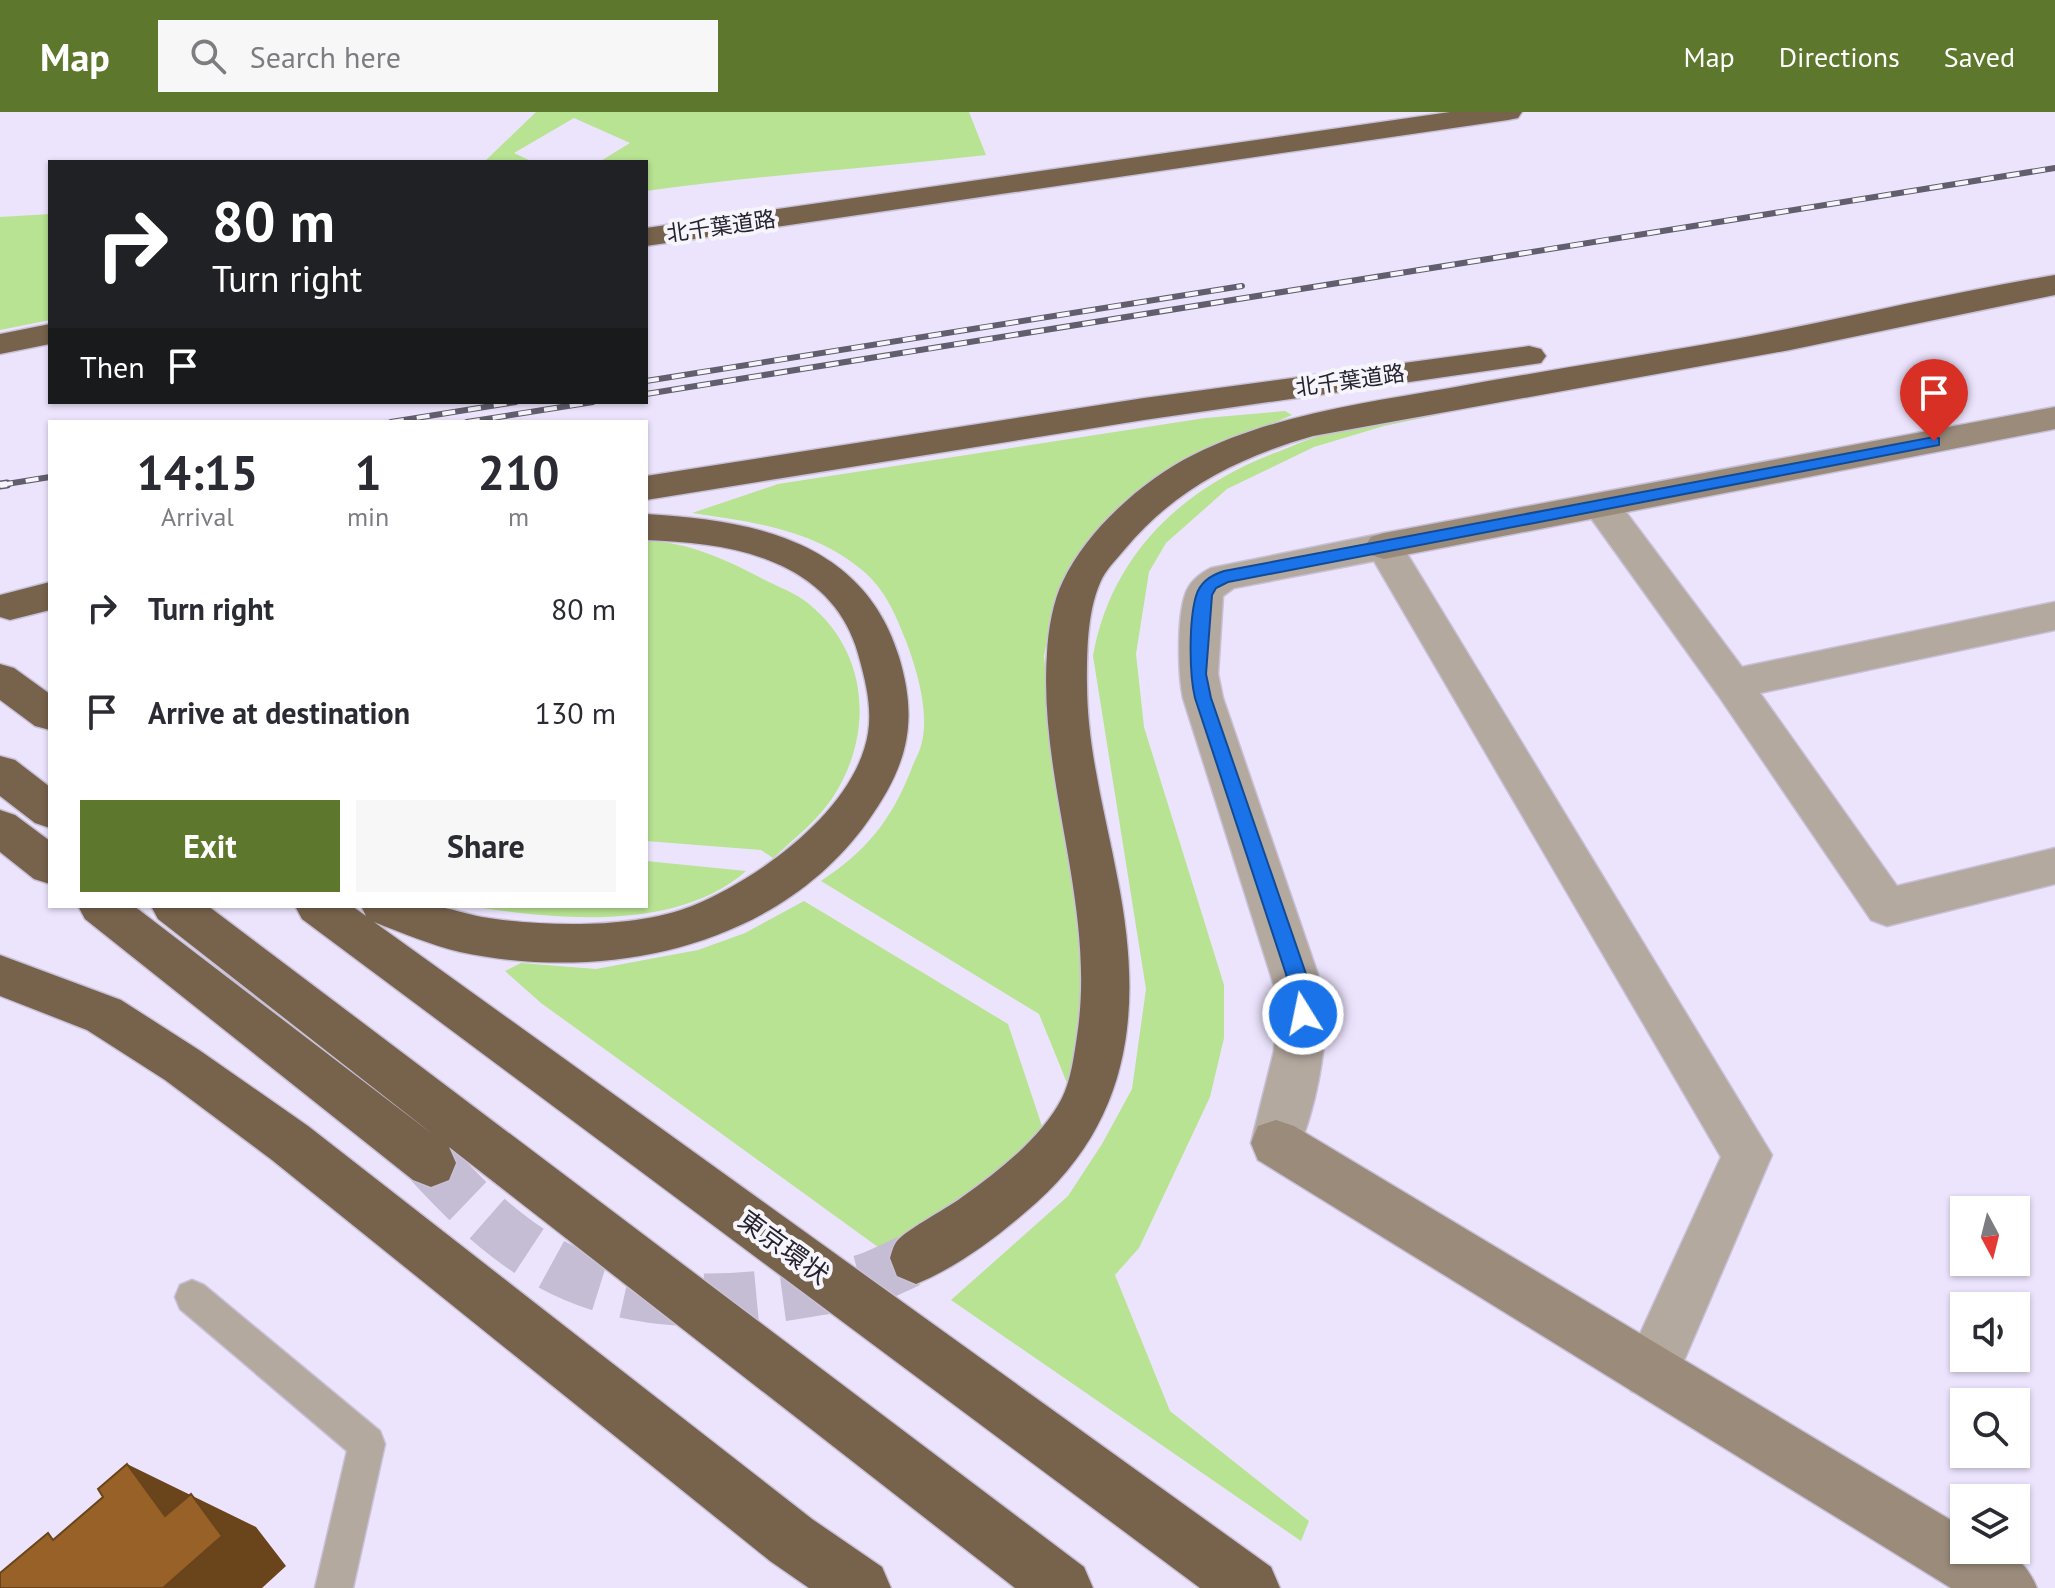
<!DOCTYPE html>
<html lang="en">
<head>
<meta charset="utf-8">
<style>
	body { margin:0; font-family:"PT Sans","Noto Sans JP",sans-serif; background:#f7f7f7; color:#2b2b33; height:100vh; display:flex; flex-direction:column; font-size:30px; white-space:nowrap }
	* { box-sizing:border-box; margin:0 }
	p { font-size:26px; color:#7c7c81 }
	.icon { flex:none; width:44px; height:44px; fill:none; stroke:currentColor; stroke-width:2; stroke-linecap:round; stroke-linejoin:round }
	.map { position:relative; flex:1; overflow:hidden }
	.details { position:absolute; left:48px; top:308px; width:600px; height:488px; display:flex; flex-direction:column; background:#fff; border-radius:0px; box-shadow:0 2px 6px #0004 }
	.details>* { flex:none }
	.banner { position:absolute; left:48px; top:48px; width:600px; height:244px; border-radius:0px; box-shadow:0 2px 6px #0004; background:#202124; color:#fff; overflow:hidden }
	.needle { width:52px; rotate:173deg }
	.fabs { position:absolute; left:1950px; top:1084px; display:grid; gap:16px }
	.fabs a { display:grid; place-items:center; width:80px; height:80px; border-radius:0px; background:#fff; box-shadow:0 2px 6px #0004; font-size:40px }
	.pin { position:absolute; display:grid; place-items:center; width:68px; height:68px; color:#fff; margin:-82px -34px; border-radius:50% 50% 50% 0; rotate:-45deg; box-shadow:0 0 8px #0007 }
	.pin .icon { rotate:45deg }
	.me { position:absolute; width:88px; margin:-44px; rotate:350deg; stroke-linejoin:round; filter:drop-shadow(0 0 6px #0008) }
	.turn { display:flex; align-items:center; gap:28px; height:168px; padding:0 32px; font-size:36px }
	.turn .icon { width:104px; height:104px; stroke-width:2.5 }
	.turn b { display:block; font-size:56px; line-height:68px }
	.then { display:flex; align-items:center; height:76px; padding:0 32px; background:#0003; gap:16px; font-size:30px }
	.eta { display:flex; justify-content:space-evenly; align-items:center; height:136px; text-align:center }
	.eta b { font-size:48px; font-weight:700; line-height:56px }
	.primary-button { display:flex; gap:16px; margin-top:auto; padding:16px 32px }
	.primary-button a { flex:1; height:92px; border-radius:0px; background:#5d782c; color:#fff; font-size:32px; font-weight:700; line-height:92px; text-align:center }
	.primary-button a+a { background:#f7f7f7; color:#2b2b33 }
	ul { padding:0; list-style:none }
	li { display:flex; align-items:center; gap:24px; height:104px; padding:0 32px }
	li div { flex:1 }
	li b { display:block; font-size:30px }
	li em { font-style:normal }
	header { display:flex; align-items:center; gap:48px; box-sizing:border-box; height:112px; padding:0 40px; background:#5d782c; color:#fff }
	header strong { font-size:38px }
	nav { display:flex; gap:44px; margin-inline-start:auto; font-size:28px }
	.search { width:560px; height:72px; background:#f7f7f7; display:flex; align-items:center; gap:20px; box-sizing:border-box; padding:0 28px; border-radius:0px; color:#7c7c81; font-size:30px }
	.map>svg:first-child { display:block }
</style>
</head>
<body>
<header>
<strong>Map</strong>
<div class="search"><svg class="icon" aria-label="search" viewBox="0 0 24 24"><circle cx="10" cy="10" r="6"/><path d="M15 15l6 6"/></svg>Search here</div>
<nav><a>Map</a><a>Directions</a><a>Saved</a></nav>
</header>
<div class="map">
<svg width="2055" height="1476" viewBox="0 0 2055 1476">
	<rect width="100%" height="100%" fill="#ece4fd"/>
	<!-- green -->
	<path fill="#b8e392" d="M536 0H969L986 43C873 56 759 63 646 79V50H599L630 31 574 6 514 41 533 50H484Z
		M50 102V208L0 218V105Z
		M1285 299 1292 303 1218 335 1065 469 1052 501 1044 544 1054 645 1087 870 1077 948 1067 971 1039 902 821 769C866 739 891 709 911 658 914 649 920 640 922 630 929 599 917 558 906 529 895 502 886 478 862 458 813 417 753 410 692 401L778 372 1205 306Z
		M1452 300 1384 314 1314 335 1227 377 1166 431 1149 460 1136 542 1144 615 1224 873V926L1210 985 1139 1136 1115 1163 1170 1299 1309 1409 1301 1429 951 1188 1068 1084 1102 1032 1132 977 1146 877 1093 544C1111 442 1184 374 1280 339 1295 333 1310 326 1326 322 1367 313 1410 307 1452 300Z
		M646 428C689 431 723 446 761 466 776 474 796 481 809 492 869 541 874 622 833 685 818 708 793 728 773 746L761 738 646 729Z
		M646 749 746 759C677 820 555 808 470 794H646Z
		M804 789 1008 912 1043 1017 995 1070 889 1143 541 891 505 859 521 851 596 857 698 838 745 821Z"/>
	<g fill="none" stroke-linecap="round" stroke-linejoin="round">
		<!-- highway-tunnel -->
		<path stroke="#c4bdd4" stroke-width="53" stroke-dasharray="53 26" stroke-linecap="butt" d="M431 1051C467 1090 505 1127 551 1152 633 1197 730 1193 818 1177 834 1174 851 1173 866 1168 883 1162 899 1153 916 1146"/>
		<defs>
			<path id="lane" d="M192 1168 204 1173 380 1319 385 1332 353 1476H315L347 1339 180 1197 175 1185 180 1173Z"/>
			<path id="street" d="M1601 381 1614 384 1742 555 2055 490V518L1760 581 1897 774 2055 736V772L1887 814 1871 808 1718 583 1588 402 1583 393 1588 384Z
				M1384 421 1397 425 1772 1043 1671 1279 1651 1287 1631 1279 1623 1259 1721 1045 1374 449 1234 476 1223 484 1218 562 1223 586 1325 883C1328 937 1316 998 1294 1048L1276 1054 1258 1048 1251 1031 1274 939 1277 883 1183 586C1178 562 1177 507 1185 483 1189 470 1199 462 1211 456Z"/>
			<path id="secondary" d="M2055 295V317L1384 447 1371 443 1365 434 1371 425 1384 421Z
				M1276 1008 1294 1014 1964 1416V1438C2001 1438 2022 1439 2037 1476H1951L1258 1048 1251 1031 1258 1014Z"/>
			<path id="highway" d="M1450 0H1522L1518 6 1508 8 646 134V116Z
				M2055 163V183L1790 238 1313 324C1239 345 1175 377 1125 437 1116 448 1105 458 1100 471 1087 501 1087 540 1087 572 1087 639 1106 704 1118 769 1142 892 1134 1003 1036 1091 1001 1122 960 1154 916 1172L897 1164 890 1146C892 1140 893 1134 897 1129 907 1117 950 1095 965 1083 1000 1058 1042 1025 1062 986 1071 968 1074 944 1077 924 1097 794 1038 670 1047 541 1048 519 1053 489 1063 469 1087 418 1143 368 1193 343 1273 303 1363 291 1450 276 1532 261 1613 248 1695 234 1816 214 1934 183 2055 163Z
				M50 212V232L0 242V222Z
				M1529 234 1541 237 1546 244 1541 251 1144 308 646 388V364L1144 286Z
				M646 402C753 408 864 429 899 545 919 611 907 654 868 709 778 836 605 871 460 840 431 833 402 821 374 810L1271 1455 1280 1476H1200L302 807 295 794H352L366 804 361 794C385 794 411 791 434 794 450 796 466 802 482 805 542 815 635 817 692 794 759 767 856 697 868 621 872 597 866 571 860 549 850 507 826 477 788 457 744 434 694 430 646 428Z
				M50 470V498L10 508 0 505V483Z
				M0 552 14 556 50 582V618L35 614 0 588Z
				M0 644 15 648 50 675V716L35 711 0 684Z
				M0 698 15 703 50 729V772L34 767 0 740Z
				M78 794H134L435 1024 158 807 151 794H208L1084 1455 1093 1476H1015L449 1035 456 1051 449 1068 431 1075 413 1068 85 807Z
				M0 843 121 888 199 938 308 1014 812 1407 882 1455 891 1476H809L770 1449 272 1048 165 968 87 918 0 884Z"/>
		</defs>
		<!-- lane casing -->
		<use href="#lane" stroke="#c8c1d8" stroke-width="3"/>
		<!-- street casing -->
		<use href="#street" stroke="#c8c1d8" stroke-width="3"/>
		<!-- secondary casing -->
		<use href="#secondary" stroke="#c8c1d8" stroke-width="3"/>
		<!-- highway casing -->
		<use href="#highway" stroke="#c8c1d8" stroke-width="3"/>
		<!-- lane -->
		<use href="#lane" fill="#b4a99f" fill-rule="evenodd"/>
		<!-- street -->
		<use href="#street" fill="#b4a99f" fill-rule="evenodd"/>
		<!-- secondary -->
		<use href="#secondary" fill="#9a8b7b" fill-rule="evenodd"/>
		<!-- highway -->
		<use href="#highway" fill="#77624c" fill-rule="evenodd"/>
		<defs>
			<path id="rail-far1" d="M646 269 1242 174
				M646 282 2055 56
				M391 310 516 290
				M467 310 593 290
				M0 373 50 365"/>
			<path id="rail" d="M0 373 7 372"/>
		</defs>
		<!-- rail-far1 casing -->
		<use href="#rail-far1" stroke="#625e6d" stroke-width="6"/>
		<!-- rail casing -->
		<use href="#rail" stroke="#625e6d" stroke-width="9"/>
		<!-- rail-far1 -->
		<use href="#rail-far1" stroke="#f6f5fb" stroke-width="4" stroke-dasharray="13" stroke-linecap="butt"/>
		<!-- rail -->
		<use href="#rail" stroke="#f6f5fb" stroke-width="6" stroke-dasharray="17" stroke-linecap="butt"/>
	</g>
	<!-- shaded-wall -->
	<path fill="#6a441b" d="M127 1352 256 1415 286 1454 262 1476H163L165 1404Z"/>
	<!-- building -->
	<path fill="#976127" stroke="#6a441b" stroke-width="2" d="M127 1352 165 1404 191 1382 222 1424 163 1476H0V1461L48 1421 53 1428 103 1385 98 1377Z"/>
	<!-- route -->
	<path fill="#1a73e8" stroke="#114b97" stroke-width="2" d="M1934 325 1939 326V333L1228 470 1216 476 1212 483 1206 562 1211 586 1306 862 1313 902 1310 908 1303 911 1296 908 1286 862 1195 586C1189 561 1189 508 1196 484 1200 470 1211 463 1224 459Z"/>
	<g text-anchor="middle" dominant-baseline="central" stroke-width="8" stroke-linejoin="round" paint-order="stroke">
		<!-- far-street labels -->
		<g font-size="22" fill="#26232e" stroke="#f6f5fb">
			<text transform="translate(721 114) rotate(-8)">北千葉道路</text>
			<text transform="translate(1350 268) rotate(-8)">北千葉道路</text>
		</g>
		<!-- street labels -->
		<g font-size="26" fill="#26232e" stroke="#f6f5fb">
			<text transform="translate(784 1135) rotate(36)">東京環状</text>
		</g>
	</g>
</svg>
<div class="fabs">
<a><svg class="needle" viewBox="-14 -14 28 28"><path d="M0-13l5 13h-10z" fill="#e53935"/><path d="M0 13l5-13h-10z" fill="#7c7c81"/></svg></a>
<a><svg class="icon" aria-label="sound" viewBox="0 0 24 24"><path d="M4 9h4l5-4v14l-5-4H4zM17 9q2 3 0 6"/></svg></a>
<a><svg class="icon" aria-label="search" viewBox="0 0 24 24"><circle cx="10" cy="10" r="6"/><path d="M15 15l6 6"/></svg></a>
<a><svg class="icon" aria-label="layers" viewBox="0 0 24 24"><path d="M12 4l9 5-9 5-9-5zM3 14l9 5 9-5"/></svg></a>
</div>
<div class="pin" style="left:1934px;top:329px;background:#d93025"><svg class="icon" aria-label="arrive" viewBox="0 0 24 24"><path d="M6 21V4h12l-3 4 3 4H6"/></svg></div>
<svg class="me" style="left:1303px;top:902px" viewBox="-20 -20 40 40"><circle r="17" fill="#1a73e8" stroke="#fff" stroke-width="3"/><path d="M0-11L8 9 0 5-8 9z" fill="#fff"/></svg>
<div class="banner">
<div class="turn"><svg class="icon" aria-label="right" viewBox="0 0 24 24"><path d="M7 20v-9h11M14 6l5 5-5 5"/></svg><div><b>80 m</b>Turn right</div></div>
<div class="then">Then<svg class="icon" aria-label="arrive" viewBox="0 0 24 24"><path d="M6 21V4h12l-3 4 3 4H6"/></svg></div>
</div>
<section class="details">
<div class="eta">
<div><b>14:15</b><p>Arrival</p></div>
<div><b>1</b><p>min</p></div>
<div><b>210</b><p>m</p></div>
</div>
<ul>
<li><svg class="icon" aria-label="right" viewBox="0 0 24 24"><path d="M7 20v-9h11M14 6l5 5-5 5"/></svg><div><b>Turn right</b></div><em>80 m</em></li>
<li><svg class="icon" aria-label="arrive" viewBox="0 0 24 24"><path d="M6 21V4h12l-3 4 3 4H6"/></svg><div><b>Arrive at destination</b></div><em>130 m</em></li>
</ul>
<div class="primary-button"><a>Exit</a><a>Share</a></div>
</section>
</div>
</body>
</html>
